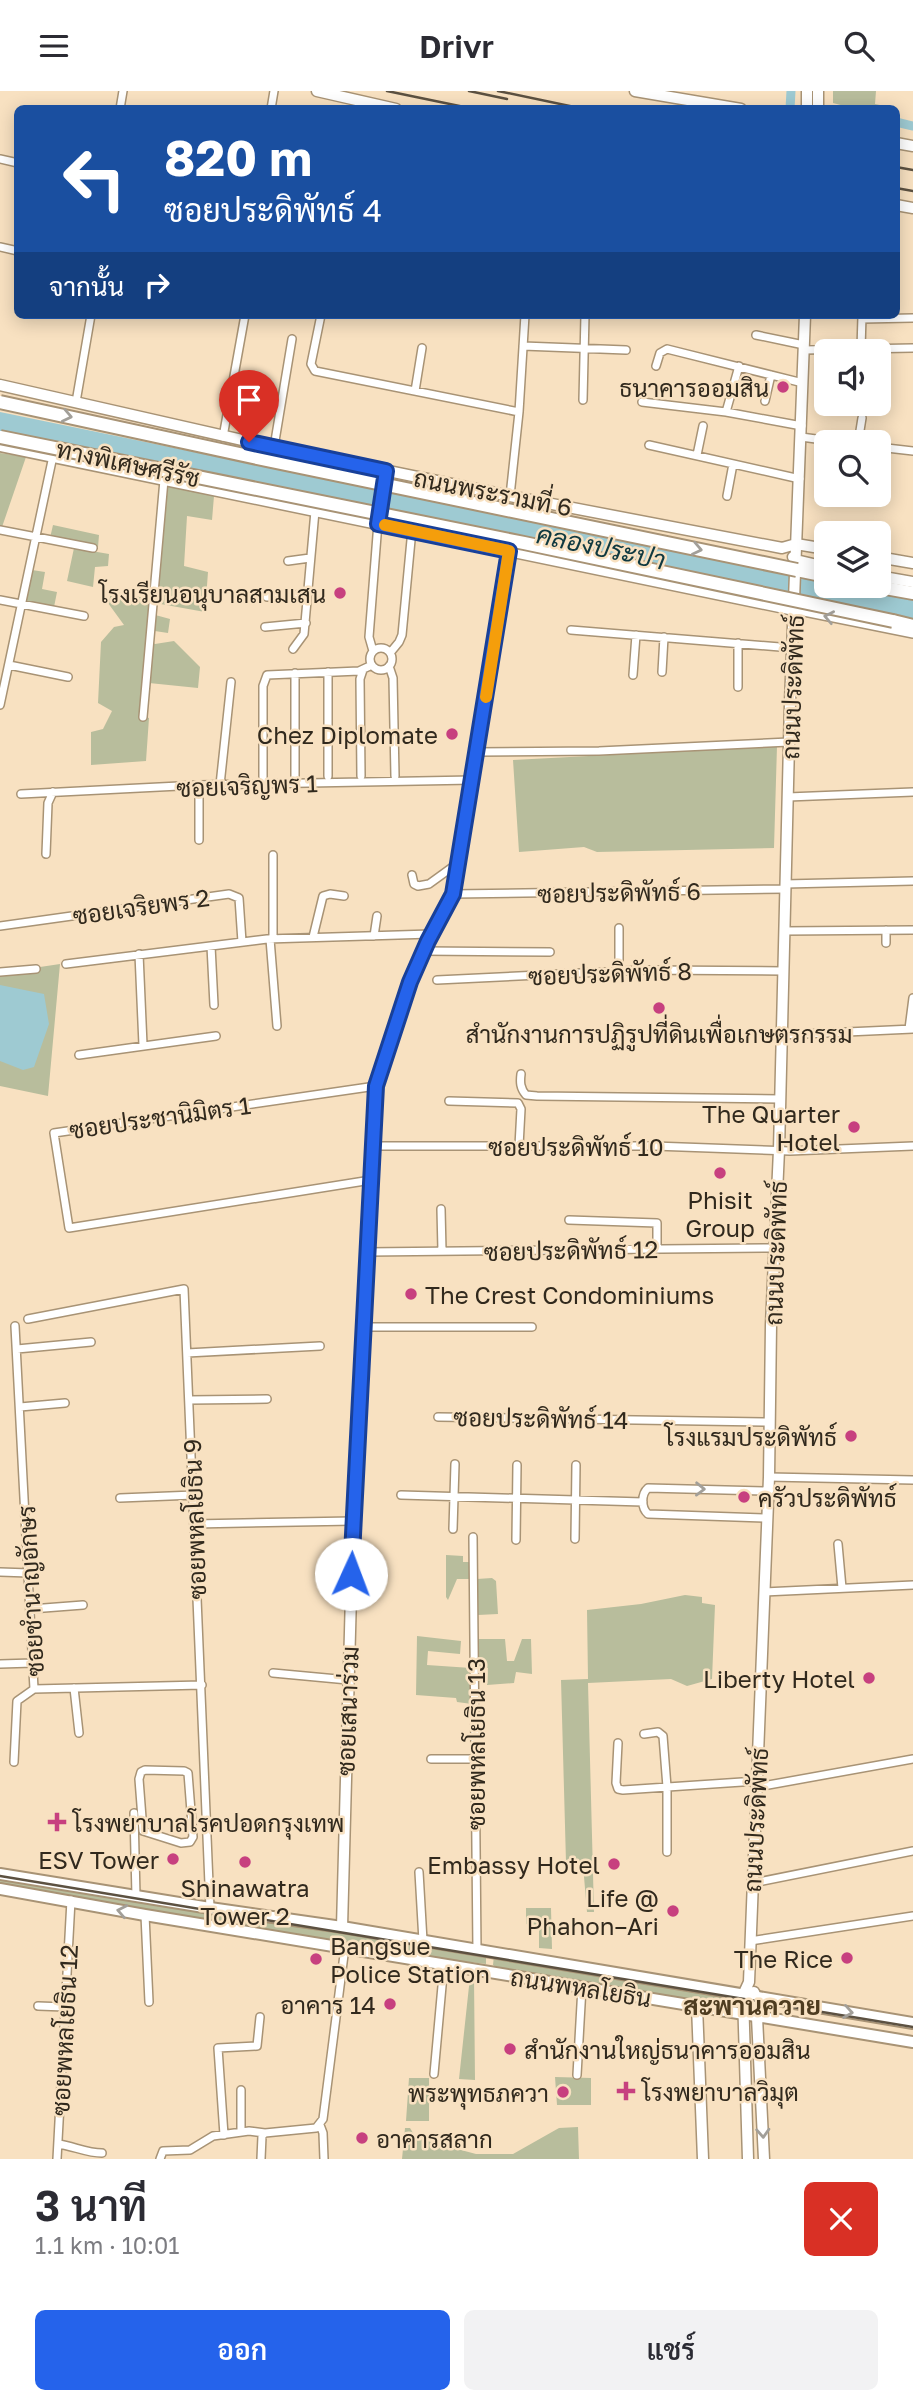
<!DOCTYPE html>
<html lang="th">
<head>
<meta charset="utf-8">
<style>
	body { margin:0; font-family:"Golos Text",Sarabun,sans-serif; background:#f2f2f3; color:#2b2b33; height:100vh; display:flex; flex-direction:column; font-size:26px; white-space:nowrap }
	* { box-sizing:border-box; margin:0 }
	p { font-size:23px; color:#7c7c81 }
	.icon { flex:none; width:38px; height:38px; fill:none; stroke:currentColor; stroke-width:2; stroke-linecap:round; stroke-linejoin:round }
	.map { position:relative; height:2068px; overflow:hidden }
	.panel { display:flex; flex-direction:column; background:#fff; flex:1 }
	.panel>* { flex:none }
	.top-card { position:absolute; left:14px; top:14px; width:886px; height:214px; border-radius:10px; box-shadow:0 4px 18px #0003; background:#1a4fa0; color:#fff; overflow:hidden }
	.buttons { position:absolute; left:814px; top:248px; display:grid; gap:14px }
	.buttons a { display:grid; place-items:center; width:77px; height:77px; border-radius:10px; background:#fff; box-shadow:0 4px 18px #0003; font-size:35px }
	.pin { position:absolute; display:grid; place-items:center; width:60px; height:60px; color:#fff; margin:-72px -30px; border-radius:50% 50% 50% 0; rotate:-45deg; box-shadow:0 0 7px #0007 }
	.pin .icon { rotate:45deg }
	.me { position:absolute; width:77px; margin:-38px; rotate:2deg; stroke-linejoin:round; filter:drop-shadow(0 0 5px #0008) }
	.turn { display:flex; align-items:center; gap:24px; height:147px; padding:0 35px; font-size:32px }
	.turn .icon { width:91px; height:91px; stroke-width:2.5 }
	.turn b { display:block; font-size:49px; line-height:60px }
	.then { display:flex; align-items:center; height:66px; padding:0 35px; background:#0003; gap:14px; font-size:26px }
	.round { display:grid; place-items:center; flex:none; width:74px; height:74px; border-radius:10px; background:#f2f2f3 }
	.headline { display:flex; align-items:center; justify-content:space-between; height:119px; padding:0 35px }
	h1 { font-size:42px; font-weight:600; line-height:52px }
	.action { display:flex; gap:14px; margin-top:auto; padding:14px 35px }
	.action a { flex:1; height:80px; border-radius:10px; background:#2563eb; color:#fff; font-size:28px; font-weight:600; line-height:80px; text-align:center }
	.action a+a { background:#f2f2f3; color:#2b2b33 }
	header { display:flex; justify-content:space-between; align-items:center; height:91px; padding:0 35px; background:#fff; font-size:32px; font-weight:600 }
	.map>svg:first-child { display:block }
</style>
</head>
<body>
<header><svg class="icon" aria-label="menu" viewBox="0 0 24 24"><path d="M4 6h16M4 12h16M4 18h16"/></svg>Drivr<svg class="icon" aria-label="search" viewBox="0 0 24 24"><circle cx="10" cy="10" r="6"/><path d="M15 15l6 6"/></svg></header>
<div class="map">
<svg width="913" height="2068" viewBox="0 0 913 2068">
	<rect width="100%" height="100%" fill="#f8e1c1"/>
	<!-- green -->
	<path fill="#b8bd9c" d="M833 0H876L875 13 894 17H852L833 12Z
		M0 362 26 366 2 436H0Z
		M168 395 214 405 212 429 187 425 184 475 208 481 205 521 155 512Z
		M53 434 99 444 98 456 50 447Z
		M74 457 109 463 108 475 95 476 93 496 67 490Z
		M32 479 45 481 42 498 57 501 54 516 26 511Z
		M112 500 149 508 148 522 170 528 168 542 148 539 147 548 155 553 174 550 200 576 198 597 149 592 146 626 149 627 146 670 91 674V641L103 638 112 620 98 612 101 551 114 536 124 534 108 512Z
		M777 655 774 757 597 761 584 756 519 761 513 669Z
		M60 873 48 1005 0 995V882Z
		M446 1464 463 1465V1471H470L471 1488H457L448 1509 446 1506Z
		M492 1487 496 1490 498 1523 478 1524 477 1488Z
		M685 1504 702 1506V1512L715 1514 712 1588 687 1595 671 1588 588 1592 594 1821H587L583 1774 579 1771H566L561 1589 588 1588 587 1519 641 1513Z
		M417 1545 461 1550 460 1563 428 1560 427 1574 471 1577 472 1613 457 1611 456 1607 416 1604Z
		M478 1548H505L507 1570H514L522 1548H531L532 1583 516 1581 514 1592 487 1594 488 1577 479 1576Z
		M0 1786 486 1864V1873L436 1867 0 1794Z
		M526 1817H551L552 1858 539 1857V1836L526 1833Z
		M494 1864 723 1903V1912L720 1913 496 1876 493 1874Z
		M470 1886 474 1887 475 1989 459 1988Z
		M555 1986 591 1987V2014H557Z
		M409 1987H429V2030H406Z
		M578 2036 579 2068H402L405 2037H410L416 2047 476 2063H513L559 2037Z"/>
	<!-- water -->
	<path fill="#9ecad2" d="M0 321 826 491V495H847L913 509V529L0 342Z
		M0 894 44 903 49 933 34 976 23 979 0 970Z"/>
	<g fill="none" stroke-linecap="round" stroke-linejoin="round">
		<!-- canal -->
		<path stroke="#9ecad2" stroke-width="9" d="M790 18 791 0
			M896 31 913 35"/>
		<defs>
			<path id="street" d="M120 18 123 0
				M271 18 274 0
				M0 68 18 72
				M0 156 18 160
				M321 224 311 273 315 280 519 321
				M862 228 913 227
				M756 244 804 254
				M523 255 626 259
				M861 258 862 225
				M804 259 913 257
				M656 275 660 262 667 258 803 292
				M415 300 422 257
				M583 309 585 224
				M765 310 771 284
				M76 311 91 224
				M642 311 726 321 802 335
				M726 321 739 275
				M223 346 245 224
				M801 346 846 352
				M858 352 862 327
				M649 354 800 388
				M274 356 292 248
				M878 356 913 360
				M697 364 703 335
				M510 405 519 321 525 224
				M727 405 733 373
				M0 439 93 457
				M288 470 310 467
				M267 506 308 503
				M0 509 84 525
				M794 519 913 543
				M265 536 306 532
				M571 539 792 557
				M370 568a11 11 0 1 1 22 0a11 11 0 1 1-22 0Z
				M293 558 304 543 315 420
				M373 560 369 546 379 419 386 380
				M390 562 399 551 402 544 411 449
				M9 574 68 586
				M389 575 393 587 395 685
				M328 581V685
				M662 581 664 546
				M633 584 636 544
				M738 596V552
				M0 614 53 365
				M143 626 164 389
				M477 661 599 660 789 651
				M361 685 360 588 363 579
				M263 686V595L267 584 359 580 372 574
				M295 686V582
				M199 694V749
				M220 694 231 591
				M21 703 199 694 473 689
				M788 706 913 701
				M46 763 48 712 53 701
				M412 784 414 793 418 795 429 793 458 772
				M785 793 913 790
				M453 803 785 798
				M0 835 229 803 239 807 242 851
				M784 840 913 839
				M374 845 377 825
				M313 846 323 805 330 803 344 805
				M270 848 277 935
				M273 848V764
				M886 852V839
				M211 855 214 914
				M423 860 550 861
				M139 863 143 954
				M66 873 267 848 431 843
				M619 880V837
				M0 881 36 878
				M437 889 644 879 783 880
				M909 938 913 907
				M781 944 913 938
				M79 964 216 945
				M521 983C520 991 520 997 526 1004L537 1005 780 1008
				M449 1010 518 1012 521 1018 519 1055
				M373 1055H654L790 1060 913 1055
				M371 1089 69 1137 54 1042 376 995
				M441 1118 442 1160
				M569 1129 657 1132V1158
				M367 1161 774 1157
				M28 1228 184 1198 210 1817
				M15 1235 34 1598
				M363 1236H532
				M17 1258 91 1251
				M187 1262 320 1255
				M189 1309 267 1308
				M20 1316 65 1312
				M438 1326 769 1331
				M769 1386 913 1389
				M401 1404 643 1411
				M120 1407 194 1404
				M767 1427 648 1423C641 1417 641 1403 648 1397L768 1400
				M194 1433 353 1430
				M453 1438 455 1373
				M473 1446 477 1860
				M575 1448 576 1374
				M516 1449 517 1374
				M838 1453 842 1497
				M0 1481 29 1482
				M764 1501 913 1494
				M31 1518 83 1514
				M0 1573 33 1572
				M273 1582 348 1589
				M74 1597 79 1642
				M34 1598 202 1594
				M644 1643 658 1641 663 1645 667 1696V1761
				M618 1652 616 1692 618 1698 623 1699 757 1690
				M431 1668H475
				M14 1671 17 1610 34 1598
				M145 1679 184 1680 188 1682 193 1746 190 1751 181 1752 143 1740 139 1688 141 1681Z
				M757 1696 913 1668
				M134 1722 136 1805
				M419 1781 423 1850
				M753 1792 913 1760
				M145 1824 149 1911
				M750 1850 913 1825
				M38 1915 65 1916
				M434 1983 444 1873
				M577 1984 582 1896
				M320 2034 323 2042 324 2068
				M241 2041V1999
				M224 2044 218 1957 257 1955 260 1926
				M58 2053C73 2055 87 2062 102 2062
				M57 2068 71 1809
				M160 2068 163 2060 190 2059 213 2045 249 2040 265 2042
				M261 2068 262 2045 265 2042 316 2037 323 2028 345 1856"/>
			<path id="secondary" d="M317 0 396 18
				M635 0 741 18
				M807 18V0
				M818 18V0
				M896 52 913 55
				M896 114 913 117
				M0 294 277 357 510 405 782 457 796 453 826 458
				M0 355 794 519
				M793 466 796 469 826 476
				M878 466 913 472
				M878 485 913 491
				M342 1836 353 1430 376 995 409 891 428 850 453 803 509 459
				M754 1901 756 1906 764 2068
				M697 1915 703 2068
				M748 2068 743 1904 749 1891 769 1386 771 1234 779 1059 790 612 805 224"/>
			<path id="primary" d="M0 1783 210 1817 342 1836 913 1932
				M0 1798 145 1824 913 1951"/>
			<path id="highway" d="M797 479 826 485
				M874 495 913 502
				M893 530 913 535"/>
		</defs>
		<!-- street casing -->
		<use href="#street" stroke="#a89375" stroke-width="10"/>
		<!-- secondary casing -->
		<use href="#secondary" stroke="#a89375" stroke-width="13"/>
		<!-- primary casing -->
		<use href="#primary" stroke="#a89375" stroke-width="14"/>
		<!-- highway casing -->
		<use href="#highway" stroke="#a89375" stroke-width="16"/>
		<!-- street -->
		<use href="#street" stroke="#fff" stroke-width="7"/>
		<!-- secondary -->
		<use href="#secondary" stroke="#fff" stroke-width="10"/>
		<!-- primary -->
		<use href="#primary" stroke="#fff" stroke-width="10"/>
		<!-- highway -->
		<use href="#highway" stroke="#fff" stroke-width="12"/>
		<!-- rail -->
		<path stroke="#5c5141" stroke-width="2.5" d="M387 0 474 18
			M469 0 507 8
			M498 0 584 18
			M896 76 913 79
			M896 97 913 100
			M0 1785 913 1936"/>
		<defs>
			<path id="highway-bridge" d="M0 311 271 370 797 479
				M0 346 524 452 893 530"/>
		</defs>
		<!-- highway-bridge casing -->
		<use href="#highway-bridge" stroke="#a89375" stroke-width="16" stroke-linecap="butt"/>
		<!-- highway-bridge -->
		<use href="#highway-bridge" stroke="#fff" stroke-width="12"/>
	</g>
	<!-- one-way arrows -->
	<defs><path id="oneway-chevron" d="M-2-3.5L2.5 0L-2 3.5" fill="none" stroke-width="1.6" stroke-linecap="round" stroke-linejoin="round" transform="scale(1.75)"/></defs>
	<g stroke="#a29f99">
		<use href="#oneway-chevron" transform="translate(67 325) rotate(12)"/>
		<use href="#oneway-chevron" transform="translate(697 458) rotate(12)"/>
		<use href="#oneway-chevron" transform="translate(829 526) rotate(-169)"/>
		<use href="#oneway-chevron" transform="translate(700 1398) rotate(1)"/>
		<use href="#oneway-chevron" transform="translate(122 1820) rotate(-169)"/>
		<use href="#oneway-chevron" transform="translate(848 1921) rotate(9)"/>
		<use href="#oneway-chevron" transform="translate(763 2042) rotate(87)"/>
	</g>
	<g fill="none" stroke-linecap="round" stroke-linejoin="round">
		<defs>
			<path id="route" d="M249 351 386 380 378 433 509 460 453 803 428 850 410 891 376 995 351 1483"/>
		</defs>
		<!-- route casing -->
		<use href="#route" stroke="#184099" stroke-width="18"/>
		<!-- route -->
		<use href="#route" stroke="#2563eb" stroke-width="12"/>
		<!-- slow -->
		<path stroke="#f59e0b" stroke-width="12" d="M385 434 509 460 486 606"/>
	</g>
	<!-- markers -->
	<g fill="#c7407f" stroke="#f8e1c1" stroke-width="2.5">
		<circle cx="783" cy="296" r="7"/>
		<circle cx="340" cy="502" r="7"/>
		<circle cx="452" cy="643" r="7"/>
		<circle cx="659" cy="917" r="7"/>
		<circle cx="854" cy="1036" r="7"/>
		<circle cx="720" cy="1082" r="7"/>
		<circle cx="411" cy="1203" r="7"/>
		<circle cx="851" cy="1345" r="7"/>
		<circle cx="744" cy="1406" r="7"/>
		<circle cx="869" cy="1587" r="7"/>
		<path d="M53.5 1720.5h7v7h7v7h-7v7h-7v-7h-7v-7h7z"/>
		<circle cx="173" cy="1768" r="7"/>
		<circle cx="245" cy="1771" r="7"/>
		<circle cx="614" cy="1773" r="7"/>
		<circle cx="673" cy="1820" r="7"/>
		<circle cx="847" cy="1867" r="7"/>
		<circle cx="316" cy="1868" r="7"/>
		<circle cx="390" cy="1913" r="7"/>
		<circle cx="510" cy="1958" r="7"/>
		<path d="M622.5 1989.5h7v7h7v7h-7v7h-7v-7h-7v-7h7z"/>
		<circle cx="563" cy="2001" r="7"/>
		<circle cx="362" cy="2047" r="7"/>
	</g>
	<g text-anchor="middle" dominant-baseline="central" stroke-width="5" stroke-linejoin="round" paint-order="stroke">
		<!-- poi labels -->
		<g font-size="24" fill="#31291d" stroke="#f8e1c1" text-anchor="end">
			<text x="769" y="296">ธนาคารออมสิน</text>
			<text x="326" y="502">โรงเรียนอนุบาลสามเสน</text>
			<text x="438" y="643">Chez Diplomate</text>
			<text x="659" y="942" text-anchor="middle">สำนักงานการปฏิรูปที่ดินเพื่อเกษตรกรรม</text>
			<text x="840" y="1022">The Quarter<tspan x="840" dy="28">Hotel</tspan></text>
			<text x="720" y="1108" text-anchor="middle">Phisit<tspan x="720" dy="28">Group</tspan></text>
			<text x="425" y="1203" text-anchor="start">The Crest Condominiums</text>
			<text x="837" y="1345">โรงแรมประดิพัทธ์</text>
			<text x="758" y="1406" text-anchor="start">ครัวประดิพัทธ์</text>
			<text x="855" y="1587">Liberty Hotel</text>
			<text x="73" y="1731" text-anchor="start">โรงพยาบาลโรคปอดกรุงเทพ</text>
			<text x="159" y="1768">ESV Tower</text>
			<text x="600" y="1773">Embassy Hotel</text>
			<text x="245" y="1796" text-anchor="middle">Shinawatra<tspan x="245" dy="28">Tower 2</tspan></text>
			<text x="659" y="1806">Life @<tspan x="659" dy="28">Phahon–Ari</tspan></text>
			<text x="330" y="1854" text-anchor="start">Bangsue<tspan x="330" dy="28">Police Station</tspan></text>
			<text x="833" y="1867">The Rice</text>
			<text x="376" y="1913">อาคาร 14</text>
			<text x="524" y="1958" text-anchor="start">สำนักงานใหญ่ธนาคารออมสิน</text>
			<text x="642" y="2000" text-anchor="start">โรงพยาบาลวิมุต</text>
			<text x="549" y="2001">พระพุทธภควา</text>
			<text x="376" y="2047" text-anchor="start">อาคารสลาก</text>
		</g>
		<!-- street labels -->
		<g font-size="24" fill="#31291d" stroke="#f8e1c1">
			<text transform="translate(128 372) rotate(12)">ทางพิเศษศรีรัช</text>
			<text transform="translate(493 401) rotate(11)">ถนนพระรามที่ 6</text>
			<text transform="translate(792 596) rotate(-88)">ถนนประดิพัทธ์</text>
			<text transform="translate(247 694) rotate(-2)">ซอยเจริญพร 1</text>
			<text transform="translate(619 801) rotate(-1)">ซอยประดิพัทธ์ 6</text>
			<text transform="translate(141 815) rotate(-8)">ซอยเจริยพร 2</text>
			<text transform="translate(610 882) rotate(-2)">ซอยประดิพัทธ์ 8</text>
			<text transform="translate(160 1026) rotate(-8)">ซอยประชานิมิตร 1</text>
			<text x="576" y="1055">ซอยประดิพัทธ์ 10</text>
			<text transform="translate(571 1159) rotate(-1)">ซอยประดิพัทธ์ 12</text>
			<text transform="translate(775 1162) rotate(-88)">ถนนประดิพัทธ์</text>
			<text transform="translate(541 1327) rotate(1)">ซอยประดิพัทธ์ 14</text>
			<text transform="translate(194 1428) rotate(-92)">ซอยพหลโยธิน 9</text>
			<text transform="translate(30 1500) rotate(-93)">ซอยชำนาญอักษร</text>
			<text transform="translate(347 1620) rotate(-88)">ซอยเสนาร่วม</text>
			<text transform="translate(475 1653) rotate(-90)">ซอยพหลโยธิน 13</text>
			<text transform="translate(755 1729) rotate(-87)">ถนนประดิพัทธ์</text>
			<text transform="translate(581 1896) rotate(9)">ถนนพหลโยธิน</text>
			<text transform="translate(64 1939) rotate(-87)">ซอยพหลโยธิน 12</text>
		</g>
		<!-- water labels -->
		<g font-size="26" font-style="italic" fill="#0f3940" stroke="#f8e1c1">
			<text transform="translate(601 456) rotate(12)">คลองประปา</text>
		</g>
		<!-- neighbourhood labels -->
		<g font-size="26" font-weight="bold" fill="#4e3c20" stroke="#f8e1c1">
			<text x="752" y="1914">สะพานควาย</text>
		</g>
	</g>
</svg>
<div class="buttons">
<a><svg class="icon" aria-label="sound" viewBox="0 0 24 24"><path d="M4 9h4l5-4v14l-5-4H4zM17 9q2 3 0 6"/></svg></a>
<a><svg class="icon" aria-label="search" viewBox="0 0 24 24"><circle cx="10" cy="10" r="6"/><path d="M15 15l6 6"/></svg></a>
<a><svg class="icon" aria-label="layers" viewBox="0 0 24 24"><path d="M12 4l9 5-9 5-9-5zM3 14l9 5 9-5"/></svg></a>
</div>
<div class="pin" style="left:249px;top:351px;background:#d93025"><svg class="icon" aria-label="arrive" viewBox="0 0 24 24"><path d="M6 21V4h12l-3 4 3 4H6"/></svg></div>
<svg class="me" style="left:351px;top:1483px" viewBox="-20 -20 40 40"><circle r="19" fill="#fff"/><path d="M0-13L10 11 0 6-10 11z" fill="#2563eb"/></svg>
<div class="top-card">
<div class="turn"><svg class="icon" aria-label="left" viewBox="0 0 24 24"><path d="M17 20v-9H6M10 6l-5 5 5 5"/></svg><div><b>820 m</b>ซอยประดิพัทธ์ 4</div></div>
<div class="then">จากนั้น<svg class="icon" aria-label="right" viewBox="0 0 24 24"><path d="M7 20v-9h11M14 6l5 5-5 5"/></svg></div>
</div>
</div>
<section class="panel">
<div class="headline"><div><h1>3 นาที</h1><p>1.1 km · 10:01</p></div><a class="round" style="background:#d93025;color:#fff"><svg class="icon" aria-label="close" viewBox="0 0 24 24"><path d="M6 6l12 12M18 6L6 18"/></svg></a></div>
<div class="action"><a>ออก</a><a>แชร์</a></div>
</section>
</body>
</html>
